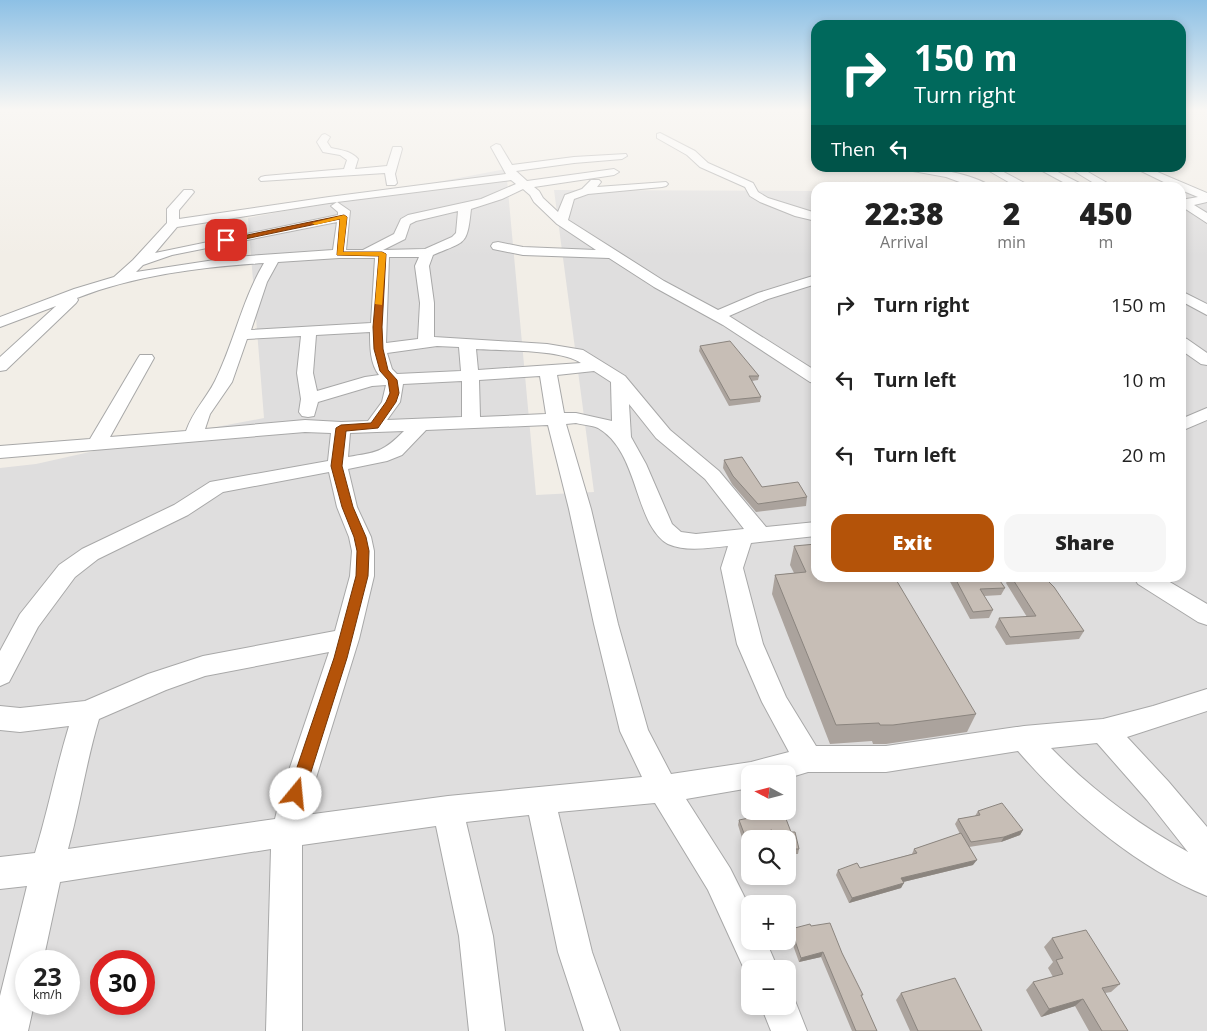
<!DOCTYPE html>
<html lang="en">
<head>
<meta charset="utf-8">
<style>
	body { margin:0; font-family:"Open Sans",sans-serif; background:#f6f6f6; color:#222; height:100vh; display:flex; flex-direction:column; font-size:19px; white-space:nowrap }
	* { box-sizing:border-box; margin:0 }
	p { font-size:16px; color:#767676 }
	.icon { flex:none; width:28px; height:28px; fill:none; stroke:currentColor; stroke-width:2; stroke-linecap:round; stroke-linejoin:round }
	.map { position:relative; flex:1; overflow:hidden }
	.details { position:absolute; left:811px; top:182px; width:375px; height:400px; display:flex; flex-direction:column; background:#fff; border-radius:15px; box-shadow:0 2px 8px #0003 }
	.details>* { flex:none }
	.hud { position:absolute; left:811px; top:20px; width:375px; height:152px; border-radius:15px; box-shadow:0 2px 8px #0003; background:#00695c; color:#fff; overflow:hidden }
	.needle { width:32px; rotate:277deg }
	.fabs { position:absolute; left:741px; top:765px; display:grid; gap:10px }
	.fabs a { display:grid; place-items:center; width:55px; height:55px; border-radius:10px; background:#fff; box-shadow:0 2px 8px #0003; font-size:25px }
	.speed { position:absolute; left:15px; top:950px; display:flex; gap:10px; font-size:25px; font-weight:700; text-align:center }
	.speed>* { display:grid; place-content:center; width:65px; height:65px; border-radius:50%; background:#fff; box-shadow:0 2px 8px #0003; line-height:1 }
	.speed small { font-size:12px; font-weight:400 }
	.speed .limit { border:8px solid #d22; background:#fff; color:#111 }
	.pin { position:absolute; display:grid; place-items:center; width:42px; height:42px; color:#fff; margin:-21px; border-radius:10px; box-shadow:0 2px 8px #0006 }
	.me { position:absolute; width:55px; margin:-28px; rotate:17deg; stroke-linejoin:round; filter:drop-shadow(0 0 4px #0008) }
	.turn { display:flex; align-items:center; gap:18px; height:105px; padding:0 20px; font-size:22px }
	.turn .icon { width:65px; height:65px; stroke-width:2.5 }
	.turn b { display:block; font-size:35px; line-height:42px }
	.then { display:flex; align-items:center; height:48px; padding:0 20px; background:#0003; gap:10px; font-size:19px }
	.eta { display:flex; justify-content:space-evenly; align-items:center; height:85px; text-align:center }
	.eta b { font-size:30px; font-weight:800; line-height:35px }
	.button { display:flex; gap:10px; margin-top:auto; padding:10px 20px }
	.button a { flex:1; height:58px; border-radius:15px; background:#b45309; color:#fff; font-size:20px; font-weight:800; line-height:58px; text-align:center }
	.button a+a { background:#f6f6f6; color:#222 }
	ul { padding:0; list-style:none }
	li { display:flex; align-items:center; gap:15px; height:75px; padding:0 20px }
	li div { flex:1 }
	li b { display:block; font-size:19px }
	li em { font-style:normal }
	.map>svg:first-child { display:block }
</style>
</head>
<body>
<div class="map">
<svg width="1207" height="1031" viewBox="0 0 1207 1031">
	<rect width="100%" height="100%" fill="#f2eee7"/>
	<!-- residential -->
	<path fill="#dfdede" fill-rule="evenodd" d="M506 169 536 495 594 492 554 190 816 191V578H1181V192H1207V1031H0V468L36 464 121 445 264 418 248 218ZM750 774H788V811H750ZM750 839H788V876H750ZM750 904H788V941H750ZM26 961H69V1004H26ZM101 961H144V1004H101ZM750 969H788V1006H750Z"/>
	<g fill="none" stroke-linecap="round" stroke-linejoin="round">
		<defs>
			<path id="street" d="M660 133 695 151 708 163 753 183 758 192 768 198 816 213V221L795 216 760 202 750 196 745 187 700 167 687 155 657 138V134Z
				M325 134 330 137 327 142 331 148C341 150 351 151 358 159L355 169 387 166 393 147H401L402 149 395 174 397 183 395 185H387L385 173 261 181 259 179 261 177 265 176 344 169 347 160 340 155 323 152 317 142 322 135Z
				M496 144 500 145 512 165 574 157 626 154 627 156 622 159 574 163 516 171 527 181 614 169 619 172 614 175 534 187 539 191 543 198 558 212 565 195 582 189 591 180H599L601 182 597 187 666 182 668 184 666 186 662 187 588 194 574 199 568 220 664 281 718 310 758 293 816 275V284L768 299 729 316 816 371V383L810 382 723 325 654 287 609 258 523 255 493 249 491 246 493 243 498 242 523 247 596 250 557 224 534 202 530 195 523 189 502 199 471 209C467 246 466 241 433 255L429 266 434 303V337L547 344 583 350 625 376 670 430 719 471 766 527 816 522V536L751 543 743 568 763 644 786 697 816 746H886L1024 726 1103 719 1153 706 1207 689V711L1127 737 1168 781 1207 827V896C1136 867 1068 809 1018 751L886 772H808L788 778V774H750V788L686 799 730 868 750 908V941H766L778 969H750V982L708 890 655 803 558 812 592 952 620 1031H584L558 952 529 815 466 822 493 936 505 1031H469L459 936 436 826 302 845V1031H266L271 849 60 882 43 961H26V1004H34L28 1031H0V996L27 886 0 889V857L35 853C48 811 56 768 69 726L20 732 0 730V706L20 708 85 701 148 674 203 656 335 631 350 576 352 551 349 537 337 507 329 472 223 492 188 515 98 559 75 577 38 627 9 682 0 686V651L20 614 59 565 82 549 174 505 210 482 328 461 331 433 305 432 0 458V446L90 439 138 358 140 355H152L154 358 110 437 186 431C194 409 206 399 215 381 234 343 242 300 264 263 202 267 136 275 77 298L78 300 76 303 6 370 0 371V357L56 306 0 327V317L74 289 114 277 133 260 167 223V209L184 190H192L194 192 179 210V219L329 197 506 174 491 147ZM511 180 516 184 481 199 408 215 401 219 394 234 363 250H346L350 211 337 202 331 206 338 212V215L155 253 177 227 329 203ZM458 211 456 233 452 237 425 249 383 250 405 239 410 224 416 221ZM337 222 333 250 234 257 136 272 143 265 172 255ZM389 257H419L415 266 420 303 418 339 386 343ZM339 258H375L371 323 251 330 267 282 278 262ZM370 332C370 346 370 364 379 375L365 377 317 391 313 373 316 335ZM301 336 297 373 301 399 299 412 302 416 308 417 314 416 318 402 372 386 386 385 382 402 368 421 341 422 305 420 205 429 210 414 232 382 247 339ZM437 346 459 347 461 371 397 374 392 369 387 353ZM476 349C502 351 560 349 581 363L478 370ZM594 371 611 382 612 421 576 413H564L557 375ZM540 376 546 414 480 417 479 380ZM462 381V417L387 420 400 402 403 384ZM629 404 656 438 705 479 744 529 696 534 681 532 672 524 646 464 631 437ZM576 423C583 425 592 425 598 428 630 446 634 494 650 524 654 531 660 540 668 544 686 552 708 548 728 546L721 568 737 644 762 702 789 752 751 762 671 774 648 730 618 624 591 509 566 424ZM548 425 569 509 594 624 620 731 642 777 448 796 306 815 311 794 359 639 374 576V551L371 537 357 507 348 469 387 461 402 455 426 430ZM404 431C382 453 377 452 348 457L350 433ZM329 652 281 794 275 819 68 849C80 806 86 762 99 719L166 690 205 676ZM1097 743 1147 800 1188 852C1137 824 1091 789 1051 748Z
				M908 168C927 165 978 175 993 188H976L946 177 913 171Z
				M984 168H996L1034 188H1019Z
				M1037 168H1050L1089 188H1074Z
				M1069 168H1081L1116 188H1102Z
				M1135 168H1148L1207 193V202L1194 205 1207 213V223L1181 206V200L1198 197 1181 190V188H1176Z
				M1181 291 1207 304V315L1181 301Z
				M1181 337 1187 339 1207 353V365L1201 364 1181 350Z
				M1207 408V420L1181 431V419Z
				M1134 578H1163L1207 604V625L1198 622 1138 584Z
				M788 991 792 993 807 1031H771L761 1006H788Z"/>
		</defs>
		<!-- street casing -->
		<use href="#street" stroke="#a8a8a8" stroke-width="2"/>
		<!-- street -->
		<use href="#street" fill="#fff" fill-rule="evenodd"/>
	</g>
	<!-- wall -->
	<path fill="#aba39d" d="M700 346 759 376 758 380 752 381 761 397 760 402 729 406 699 351Z
		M724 460 762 487 807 497 806 506 756 512 732 484 723 468Z
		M794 546 976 714 967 732 886 744H873L872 741 830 744 772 594 775 575 794 573 790 565Z
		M948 578H998L1005 588 1001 595 984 596 993 610 989 618 970 619Z
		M1009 578H1045L1084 631 1079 639 1006 645 995 627 999 618 1027 617 1006 583Z
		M978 811 1023 830 1020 835 1001 842 969 847 973 865 903 882 901 888 849 903 836 875 838 870 860 868 912 854 914 849 960 834 955 824 958 819 975 816Z
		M739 820 791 832 799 849 798 854H788V839H771L770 836 755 839H750L743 841 738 825Z
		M811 926 842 953 877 1031H852L821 957 799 962 789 934 791 929Z
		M1052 938 1120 984 1111 992 1105 993 1128 1031H1089L1075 1006 1041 1017 1026 990 1033 982 1053 977 1048 968 1053 962 1044 947Z
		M901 993 982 1031H910L896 1000Z"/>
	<!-- shaded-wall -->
	<path fill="#8b857f" d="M772 830 770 836 755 839H750V840L743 841 745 836Z
		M1023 830 1020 835 1001 842 1004 837Z
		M977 860 973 865 899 883 901 878Z
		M904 883 901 888 849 903 852 898Z
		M823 952 821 957 799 962 801 958Z
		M1083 999 1075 1006 1041 1017 1049 1009Z"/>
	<!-- building -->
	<path fill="#c7beb6" stroke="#8b857f" d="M730 341 759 376H749L761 397 730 400 700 346Z
		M742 457 762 487 798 482 807 497 758 504 733 476 724 460Z
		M816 544V578H895L976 714 893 725H880L879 723 836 725 775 575 806 572 794 546Z
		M955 578H998L1005 588 980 589 993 610 973 612Z
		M1012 578H1045L1054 587 1084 631 1010 637 999 618 1036 616Z
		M1002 803 1023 830 1004 837 971 842 958 819 980 815 978 811Z
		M783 811 791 832H795L799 849H788V839H773L772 830 745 836 739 820Z
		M961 833 977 860 901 878 904 883 852 898 838 870 857 863 860 868 917 853 914 849Z
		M830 923 842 953 863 995H861L877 1031H856L823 952 801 958 791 929 810 924 811 926Z
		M1086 930 1120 984 1102 988 1128 1031H1102L1083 999 1049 1009 1033 982 1063 974 1056 960 1063 958 1052 938Z
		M955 978 982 1031H918L901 993Z"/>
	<!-- sky -->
	<linearGradient id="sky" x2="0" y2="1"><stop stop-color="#8dc0e5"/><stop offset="0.43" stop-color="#f9f7f4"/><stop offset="1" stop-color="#f9f7f4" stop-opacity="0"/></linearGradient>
	<rect width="1207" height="256" fill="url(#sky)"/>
	<!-- route -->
	<path fill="#b45309" stroke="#753606" d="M344 215 347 217 343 252H382L386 254 382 327 383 349 388 370 397 380 399 393 396 402 378 428 346 431 342 466 353 507 366 537 369 551 368 576 347 658 304 794 302 799 296 801 291 799 288 794 334 658 356 576 357 551 354 537 342 507 331 466 336 428 341 425 371 423 386 402 390 393 388 380 380 371 374 349 373 327 379 256 337 255 340 219 226 243 223 240Z"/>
	<!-- slow -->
	<path fill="#f59e0b" d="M344 215 347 217 343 252H382L386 254 382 305 375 304 379 256 337 255 340 219 315 225 312 223Z"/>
</svg>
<div class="fabs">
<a><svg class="needle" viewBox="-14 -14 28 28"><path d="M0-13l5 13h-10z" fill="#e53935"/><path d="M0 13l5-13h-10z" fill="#767676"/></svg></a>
<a><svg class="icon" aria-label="search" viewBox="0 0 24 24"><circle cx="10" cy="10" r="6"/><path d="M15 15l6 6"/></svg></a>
<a>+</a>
<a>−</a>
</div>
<div class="speed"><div>23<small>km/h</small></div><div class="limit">30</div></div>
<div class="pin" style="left:226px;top:240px;background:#d93025"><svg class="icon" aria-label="arrive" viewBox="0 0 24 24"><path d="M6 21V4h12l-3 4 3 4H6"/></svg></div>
<svg class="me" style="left:296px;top:794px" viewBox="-20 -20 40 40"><circle r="19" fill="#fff"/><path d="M0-13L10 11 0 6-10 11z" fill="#b45309"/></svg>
<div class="hud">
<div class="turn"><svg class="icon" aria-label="right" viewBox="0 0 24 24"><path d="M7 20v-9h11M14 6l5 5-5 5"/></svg><div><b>150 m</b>Turn right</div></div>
<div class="then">Then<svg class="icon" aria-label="left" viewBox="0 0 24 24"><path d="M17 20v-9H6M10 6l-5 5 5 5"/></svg></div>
</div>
<section class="details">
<div class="eta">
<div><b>22:38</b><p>Arrival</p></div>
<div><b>2</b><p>min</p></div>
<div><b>450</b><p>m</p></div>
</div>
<ul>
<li><svg class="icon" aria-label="right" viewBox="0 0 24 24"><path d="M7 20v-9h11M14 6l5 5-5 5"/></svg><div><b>Turn right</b></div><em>150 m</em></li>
<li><svg class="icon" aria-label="left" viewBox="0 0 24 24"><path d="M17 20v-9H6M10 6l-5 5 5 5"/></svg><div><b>Turn left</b></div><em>10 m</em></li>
<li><svg class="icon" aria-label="left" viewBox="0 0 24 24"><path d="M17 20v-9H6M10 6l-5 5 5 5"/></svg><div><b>Turn left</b></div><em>20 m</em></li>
</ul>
<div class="button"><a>Exit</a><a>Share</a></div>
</section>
</div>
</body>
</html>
